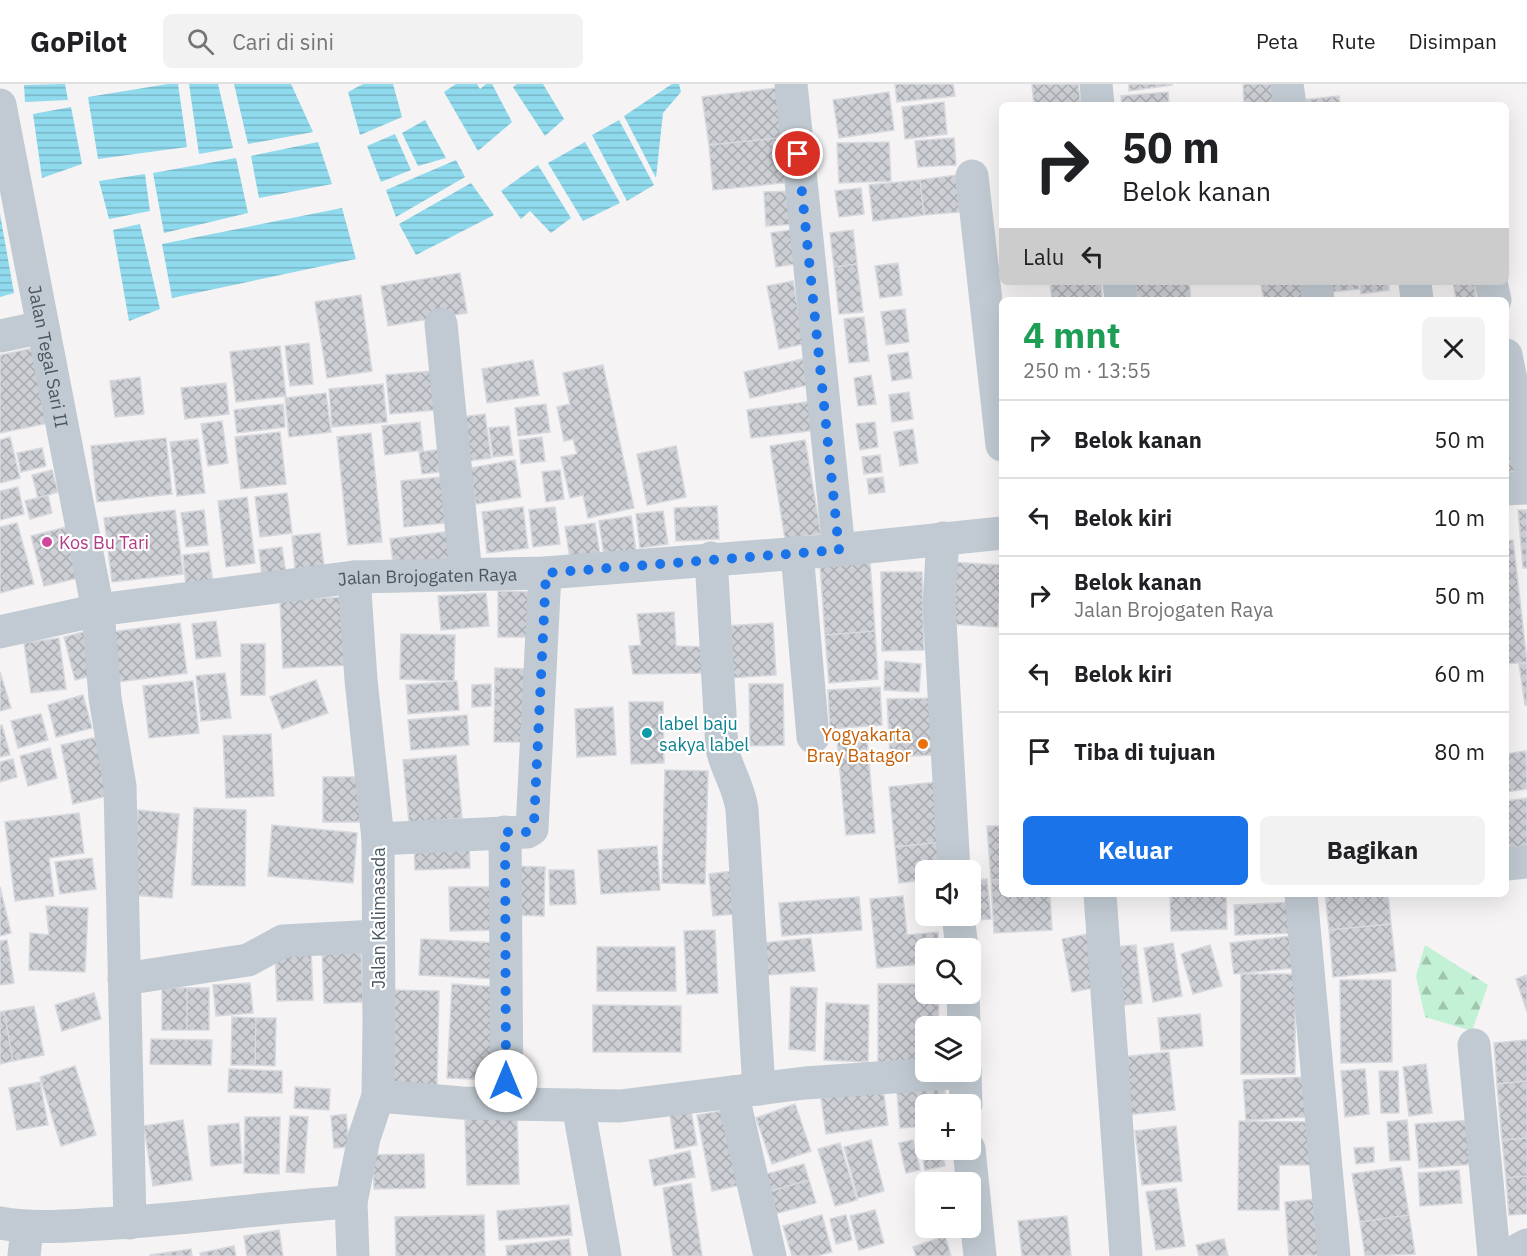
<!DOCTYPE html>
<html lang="id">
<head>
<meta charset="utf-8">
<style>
	body { margin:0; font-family:"IBM Plex Sans",sans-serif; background:#f2f2f2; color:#202124; height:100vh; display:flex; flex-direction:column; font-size:22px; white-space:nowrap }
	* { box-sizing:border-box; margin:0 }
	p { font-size:20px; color:#757577 }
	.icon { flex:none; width:33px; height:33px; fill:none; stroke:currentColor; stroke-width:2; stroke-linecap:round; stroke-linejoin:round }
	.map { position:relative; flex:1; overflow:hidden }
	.side { position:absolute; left:999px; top:213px; width:510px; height:600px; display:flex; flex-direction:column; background:#fff; border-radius:9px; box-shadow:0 6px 24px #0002 }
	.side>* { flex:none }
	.banner { position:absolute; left:999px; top:18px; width:510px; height:183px; border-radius:9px; box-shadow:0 6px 24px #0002; background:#fff; color:#202124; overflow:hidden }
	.tools { position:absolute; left:915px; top:776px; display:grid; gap:12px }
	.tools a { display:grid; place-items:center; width:66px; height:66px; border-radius:9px; background:#fff; box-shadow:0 6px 24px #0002; font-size:30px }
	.pin { position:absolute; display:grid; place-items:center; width:51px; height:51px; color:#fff; margin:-26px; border:3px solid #fff; border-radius:50%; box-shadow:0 2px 6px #0007 }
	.me { position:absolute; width:66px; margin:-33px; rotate:0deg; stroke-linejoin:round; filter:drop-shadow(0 0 4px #0008) }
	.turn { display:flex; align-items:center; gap:21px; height:126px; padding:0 24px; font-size:27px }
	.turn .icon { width:78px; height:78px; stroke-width:2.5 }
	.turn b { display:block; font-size:42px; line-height:51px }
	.then { display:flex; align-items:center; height:57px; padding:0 24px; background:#0003; gap:12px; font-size:22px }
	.round { display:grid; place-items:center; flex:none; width:63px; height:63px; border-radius:9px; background:#f2f2f2 }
	.overview { display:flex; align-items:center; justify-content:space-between; height:102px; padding:0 24px }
	h1 { font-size:36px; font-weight:800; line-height:45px; color:#1e9e55 }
	.action { display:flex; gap:12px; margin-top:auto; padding:12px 24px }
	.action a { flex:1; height:69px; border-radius:9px; background:#1a73e8; color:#fff; font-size:24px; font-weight:800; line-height:69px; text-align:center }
	.action a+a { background:#f2f2f2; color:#202124 }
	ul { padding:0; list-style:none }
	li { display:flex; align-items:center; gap:18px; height:78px; padding:0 24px; border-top:2px solid #e0e0e0 }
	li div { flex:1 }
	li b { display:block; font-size:22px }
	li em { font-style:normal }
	header { display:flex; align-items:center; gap:36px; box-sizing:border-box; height:84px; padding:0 30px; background:#fff; border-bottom:2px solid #e0e0e0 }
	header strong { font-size:28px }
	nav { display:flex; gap:33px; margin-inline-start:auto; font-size:21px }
	.search { width:420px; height:54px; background:#f2f2f2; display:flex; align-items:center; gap:15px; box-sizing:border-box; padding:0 21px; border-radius:9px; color:#757577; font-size:22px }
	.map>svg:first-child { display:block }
</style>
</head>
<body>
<header>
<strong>GoPilot</strong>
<div class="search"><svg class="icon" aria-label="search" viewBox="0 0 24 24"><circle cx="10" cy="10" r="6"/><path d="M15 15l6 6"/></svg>Cari di sini</div>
<nav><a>Peta</a><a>Rute</a><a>Disimpan</a></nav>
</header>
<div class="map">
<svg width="1527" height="1172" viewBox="0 0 1527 1172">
	<defs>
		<pattern id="forest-firs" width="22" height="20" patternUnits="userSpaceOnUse" patternTransform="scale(1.5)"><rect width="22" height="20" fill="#c3f1d5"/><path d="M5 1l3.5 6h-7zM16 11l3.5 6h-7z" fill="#a0c6b0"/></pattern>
		<pattern id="water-rules" width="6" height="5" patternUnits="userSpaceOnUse" patternTransform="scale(1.5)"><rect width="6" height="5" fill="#90daee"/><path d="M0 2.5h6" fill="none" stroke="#78b4c4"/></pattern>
		<pattern id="building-cross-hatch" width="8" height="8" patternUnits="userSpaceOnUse" patternTransform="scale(1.5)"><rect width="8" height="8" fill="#cdcfd5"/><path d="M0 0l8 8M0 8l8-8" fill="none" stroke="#a8abb0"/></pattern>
	</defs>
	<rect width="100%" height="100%" fill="#f5f3f3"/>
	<!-- forest -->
	<path fill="url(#forest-firs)" d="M1425 861 1488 901 1472 947 1425 933 1416 892Z"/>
	<!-- water -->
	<path fill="url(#water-rules)" d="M65 0 68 16 25 18 24 1Z
		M168 0H178L187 63 98 75 88 13Z
		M189 0H218L233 64 199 70Z
		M234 0H291L313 48 248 60Z
		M363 0H393L402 33 360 51 348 8Z
		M456 0H477L480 5 486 0H492L512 38 478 67 444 8Z
		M517 0H543L564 35 545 52 513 3Z
		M672 0H679L681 8 663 29 656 94 624 32Z
		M71 23 82 80 42 94 33 30Z
		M425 36 446 74 418 82 402 49Z
		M619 36 654 101 627 117 592 51Z
		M395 50 411 86 381 98 367 62Z
		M318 58 332 100 259 114 251 72Z
		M585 58 620 119 583 137 548 79Z
		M236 74 248 129 164 149 153 89Z
		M456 76 465 93 396 133 386 106Z
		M538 81 571 134 551 149 530 127 521 135 501 107Z
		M145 90 150 127 109 135 99 97Z
		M471 99 494 131 416 171 399 140Z
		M342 124 356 175 172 214 162 160Z
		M0 130 14 209 0 213Z
		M140 140 160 225 129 237 113 146Z"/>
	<!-- building -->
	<path fill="url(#building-cross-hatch)" stroke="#d7d9de" stroke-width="1.5" d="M895 0H953L955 12 897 18Z
		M1032 0H1078L1081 21H1034Z
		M1129 0H1172V1L1129 7Z
		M1243 0H1276V21H1244Z
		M784 3 788 53 709 61 702 13Z
		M889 8 894 46 839 54 833 16Z
		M1168 8 1169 21H1122L1121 12Z
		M1339 12 1340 21H1302L1301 16Z
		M944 18 947 50 905 55 902 23Z
		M788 53 793 98 713 106 709 61Z
		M954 54 956 81 918 83 915 57Z
		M889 58 891 97 839 99 837 59Z
		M956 91 960 128 924 131 920 96Z
		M920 96 924 131 873 137 869 101Z
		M861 104 864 130 839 133 835 107Z
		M798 107 799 140 766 142 764 108Z
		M803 144 808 178 776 183 771 149Z
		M853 146 857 180 834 183 830 149Z
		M898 179 902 211 880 214 875 182Z
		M857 180 863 228 839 230 834 183Z
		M460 189 467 229 388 242 381 202Z
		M793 197 804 260 779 265 767 202Z
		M1050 198H1101L1102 214 1052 216Z
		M1135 198H1189L1191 216H1138Z
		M1277 198H1304L1308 216H1264L1261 201Z
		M1330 198H1358L1359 205 1331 208Z
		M1360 198H1388L1389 206 1361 210Z
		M1453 198H1474L1476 214 1456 216Z
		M361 211 372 287 327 294 315 218Z
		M905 225 909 258 886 261 881 228Z
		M864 233 869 277 849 279 844 235Z
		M309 259 313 300 290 302 285 262Z
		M280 262 286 312 236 318 230 268Z
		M34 264 49 339 0 349V271Z
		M908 268 912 294 892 297 888 271Z
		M803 275 808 301 750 314 744 288Z
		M533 276 539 311 487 319 482 285Z
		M603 281 634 424 588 434 583 411 570 414 561 373 577 370 573 355 564 357 557 323 570 320 563 289Z
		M444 286 447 325 390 330 386 291Z
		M871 291 876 320 858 322 854 294Z
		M140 293 144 330 115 333 110 297Z
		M226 299 229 330 185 335 181 304Z
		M383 300 387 338 332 343 329 305Z
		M909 308 913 335 892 338 889 311Z
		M326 309 331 348 289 353 285 314Z
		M813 317 816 346 751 354 747 326Z
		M283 320 285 343 237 349 234 326Z
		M546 320 550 348 518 352 515 324Z
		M485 330 491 374 459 378 454 334Z
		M222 337 228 379 208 382 201 340Z
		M420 338 423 366 385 371 382 342Z
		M875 338 878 363 860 366 856 340Z
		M509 342 513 371 493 373 489 344Z
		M913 345 918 379 900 382 894 348Z
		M1506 345 1520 387 1506 389Z
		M280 348 286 400 241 405 235 353Z
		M371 349 382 458 348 461 337 353Z
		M10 353 20 394 0 399V356Z
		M542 353 545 377 521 380 519 356Z
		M166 354 172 410 97 418 91 362Z
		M198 355 205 409 177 412 170 358Z
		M805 356 821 450 785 455 770 362Z
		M676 362 686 413 647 421 637 370Z
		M42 364 46 382 21 388 17 369Z
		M445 365 447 387 422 390 419 368Z
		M880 371 882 388 864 390 862 373Z
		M515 376 521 413 476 420 470 384Z
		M52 386 58 408 38 414 32 391Z
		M560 386 564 415 546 418 542 388Z
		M452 392 456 438 404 443 401 397Z
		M883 393 885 408 869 410 867 395Z
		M18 403 24 430 0 436V407Z
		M287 409 292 449 260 453 255 413Z
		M48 411 52 429 30 435 25 417Z
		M247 413 255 479 226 483 218 417Z
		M717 422 719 455 676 457 674 424Z
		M523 423 528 464 487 469 482 428Z
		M555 423 560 460 533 463 529 426Z
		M175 426 183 490 112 498 104 434Z
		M204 426 208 461 186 463 181 429Z
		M1518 426H1527V484H1523Z
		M663 427 668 460 640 464 636 430Z
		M631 432 636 467 604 472 599 437Z
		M17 439 34 500 0 509V443Z
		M595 439 600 471 570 475 565 443Z
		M74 441 87 492 44 502 31 452Z
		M451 447 455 478 394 486 390 455Z
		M320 449 324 482 295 485 292 452Z
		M1513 456 1527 578 1506 580V457Z
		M282 463 286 490 262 493 259 466Z
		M209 468 213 500 186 503 183 471Z
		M870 477 875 547 825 551 820 481Z
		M950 478 1001 481 998 543 947 540Z
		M881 488H922L924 566 882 567Z
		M498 507 529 508V553H498Z
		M486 509 489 542 441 546 438 512Z
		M348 513 350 581 283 584 280 516Z
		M674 528 676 562 705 563V589L633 590 629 562 641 561 637 530Z
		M216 537 221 572 196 575 192 540Z
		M180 539 187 589 110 599 103 549Z
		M773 539 776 591 730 594 726 542Z
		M91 546 102 589 75 596 64 553Z
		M875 547 878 595 829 599 825 551Z
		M401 550 455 551 454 597 400 595Z
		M59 554 66 605 31 609 24 559Z
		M241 560H265V611H241Z
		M885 577 921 580 919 608 884 606Z
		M1527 579V621H1525L1519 580Z
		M495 584 533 585 531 658H494Z
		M0 588 11 624 0 627Z
		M225 589 231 634 201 637 196 592Z
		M316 596 328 629 282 645 270 613Z
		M193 597 199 649 149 654 143 602Z
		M457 597 459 626 408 630 406 601Z
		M491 600V622L472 623V601Z
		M749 600H783L784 661 750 662Z
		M880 603 882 641 830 645 828 606Z
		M83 611 92 644 56 653 48 621Z
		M933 614 935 671 890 673 887 615Z
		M629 618H663L664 679 631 680Z
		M613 623 616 671 577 673 575 625Z
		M41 630 48 656 18 664 11 637Z
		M467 631 469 661 411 666 408 636Z
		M2 641 10 671 0 673V642Z
		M271 650 274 712 226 714 223 652Z
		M97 653 111 711 73 720 61 661Z
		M867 654 875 749 846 751 837 656Z
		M50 664 57 694 28 702 20 672Z
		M1526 667 1527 705 1506 708V670Z
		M456 671 462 734 409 739 403 676Z
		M13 675 17 693 0 698V678Z
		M665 686 708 687 705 800 662 799Z
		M323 693H365V738H323Z
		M936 698 942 758 895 763 889 703Z
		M1527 714V762L1506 764V717Z
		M194 724 246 726 245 802 192 801Z
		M138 726 179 730 172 814 131 811Z
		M79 729 84 769 49 774 54 812 15 817 5 738Z
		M272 741 357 749 353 799 268 792Z
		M987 742H1002V795L991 796Z
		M942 758 945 786H926V796L899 799 895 763Z
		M469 759 470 784 415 786 414 760Z
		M657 762 660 806 601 810 598 766Z
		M92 774 96 805 60 810 55 778Z
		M509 782 545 783 544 832 508 831Z
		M549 786H574L576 820 550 821Z
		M741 786 746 829 713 832 709 790Z
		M987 795 991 835 962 837 970 831V796Z
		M1002 795V810H1050L1052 846 994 849 991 796Z
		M0 803 11 849 0 852Z
		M449 803H498L499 846 450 847Z
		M1170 810H1226L1227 845 1171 847Z
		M1325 810H1388L1391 840 1329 846Z
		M903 812 907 851 938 848 939 864H926V880L877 884 870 815Z
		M859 813 862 846 782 852 779 819Z
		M1295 818 1296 849 1235 851 1234 821Z
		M46 822 88 824 85 888 29 886 30 849 49 851Z
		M1391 840 1396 887 1333 893 1329 846Z
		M715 846 718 909 687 910 684 847Z
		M1093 849 1103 902 1072 908 1062 855Z
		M1300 851 1303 883 1234 890 1230 859Z
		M811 854 815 887 755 892 752 860Z
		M421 855 502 859 500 895 419 891Z
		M7 856 14 899 0 901V857Z
		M1173 859 1182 912 1153 918 1144 864Z
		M1136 861 1142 919 1117 922 1111 863Z
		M1210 861 1222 902 1193 910 1181 870Z
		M597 863H675L676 907H597Z
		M311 864 313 916 277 917 275 865Z
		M361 865 363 918 324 919 322 866Z
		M1241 890H1295V990H1241Z
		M1527 891V928L1516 895Z
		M1340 896H1391L1392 978 1341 979Z
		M250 899 253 929 216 932 213 901Z
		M452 900 500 903 495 996 447 994Z
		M878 900H926V909H939L938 942H926V981H878Z
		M791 903 817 904 815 967 789 965Z
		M162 904H187V946H162Z
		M187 904H209V946H187Z
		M391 906 439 907 437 1003 389 1002Z
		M94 909 101 935 62 947 55 921Z
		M826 919 869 921 868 978 824 976Z
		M593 921 681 922V968H593Z
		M34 922 44 971 13 977 4 927Z
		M4 927 13 977 0 980V928Z
		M1200 930 1203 962 1161 966 1158 934Z
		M232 933 256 934 255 981H231Z
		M256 934H276L275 982 255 981Z
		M151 955 212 956 211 981 150 980Z
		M1527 956V997L1497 1000 1494 959Z
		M1169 968 1175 1026 1127 1031 1121 973Z
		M1426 980 1432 1029 1409 1032 1403 983Z
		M75 982 96 1051 61 1062 40 993Z
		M229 985 282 987V1009L228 1008Z
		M1365 985 1369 1030 1345 1033 1341 987Z
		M1379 987H1398L1399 1029H1381Z
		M944 993 946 1020H926V1042L900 1044 896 997Z
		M1303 993 1306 1033 1246 1036 1243 996Z
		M1527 997V1054L1502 1056 1497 1000Z
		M40 998 48 1041 17 1046 9 1004Z
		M295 1003 330 1005 329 1026 294 1024Z
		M883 1004 888 1041 826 1050 821 1014Z
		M795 1020 811 1067 772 1080 756 1034Z
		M690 1021 697 1061 675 1065 669 1024Z
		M726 1026 741 1101 712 1107 697 1031Z
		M346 1030 349 1063 334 1064 331 1032Z
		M290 1032 308 1033 304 1089 286 1088Z
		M245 1033H280L279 1090 244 1089Z
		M517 1033 519 1100 467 1101 465 1035Z
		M183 1036 192 1096 153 1102 144 1042Z
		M1407 1036 1410 1076 1390 1077 1387 1038Z
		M1472 1036 1476 1080 1419 1084 1415 1040Z
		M1239 1037 1312 1038 1311 1081H1279V1126H1238Z
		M239 1039 242 1079 211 1082 208 1042Z
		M1176 1042 1182 1097 1142 1101 1135 1047Z
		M926 1053V1065H941L945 1082 925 1086 919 1054Z
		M1527 1054V1092L1506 1094 1502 1056Z
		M871 1056 884 1107 858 1114 844 1063Z
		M913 1056 920 1086 906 1089 899 1059Z
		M840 1059 857 1116 835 1122 818 1065Z
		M1374 1063V1078L1356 1080 1354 1064Z
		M690 1067 695 1093 654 1102 649 1076Z
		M424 1070 425 1104 374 1105 373 1071Z
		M804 1080 809 1096 764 1109 759 1092Z
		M1401 1083 1409 1131 1360 1138 1352 1090Z
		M1459 1086 1462 1119 1420 1122 1418 1089Z
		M1527 1092V1130L1509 1131 1506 1094Z
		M809 1096 816 1119 770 1131 764 1109Z
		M691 1099 702 1172H673L663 1104Z
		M1176 1104 1185 1162 1156 1166 1146 1108Z
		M1317 1115 1322 1171 1289 1172 1285 1118Z
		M569 1121 572 1151 499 1156 497 1127Z
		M875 1126 884 1159 859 1166 850 1132Z
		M484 1131 485 1172H396L395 1133Z
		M822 1131 832 1168 817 1172H792L783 1142Z
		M846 1131 852 1156 836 1160 830 1135Z
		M1409 1131 1415 1170 1365 1172 1360 1138Z
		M1067 1132 1071 1172H1022L1018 1137Z
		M279 1146 283 1172H247L244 1152Z
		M945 1152 951 1172H916L913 1163Z
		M569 1155 571 1172H507L506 1162Z
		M1224 1155 1228 1172H1199L1196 1161Z
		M234 1162 236 1172H201L200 1169Z
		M191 1165 192 1172H150V1171Z"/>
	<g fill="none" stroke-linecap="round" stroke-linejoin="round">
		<!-- minor -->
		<g stroke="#c1cad2" stroke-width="33">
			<path d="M791 0 839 466"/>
			<path d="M1096 0 1098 21"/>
			<path d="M1287 0 1290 21"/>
			<path id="s1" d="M0 21 98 526 105 614 120 702 130 1139"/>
			<path d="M972 92 1002 361"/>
			<path d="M1119 198 1121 216"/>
			<path d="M1316 198 1318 216"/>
			<path d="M1415 198 1417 216"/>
			<path d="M1491 198 1495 216"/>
			<path d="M441 240 466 491"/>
			<path d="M0 252 43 243"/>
			<path d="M1506 271 1527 376"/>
			<path d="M1506 405 1527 404"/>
			<path d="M943 454 939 520 954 786"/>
			<path d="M797 468 813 653"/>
			<path d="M711 474 722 665C727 686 739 703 742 725L759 1005"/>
			<path id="s2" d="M0 548 98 526 354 493 545 489 839 466 1002 449"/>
			<path d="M505 748 507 1020"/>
			<path d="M378 755 527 748 532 745 545 489"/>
			<path d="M1506 780 1527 778"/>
			<path d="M1100 810 1126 1172"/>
			<path d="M1301 810 1334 1172"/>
			<path d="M958 831 962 864"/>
			<path d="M124 895 248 876 283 857 377 852"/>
			<path d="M963 909 964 942"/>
			<path d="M1474 961 1494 1172"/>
			<path d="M965 987 966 1020"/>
			<path d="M732 1008 770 1172"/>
			<path d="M378 1012 462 1019 620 1022 805 999 965 988"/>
			<path d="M578 1021 605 1172"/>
			<path d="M969 1065 980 1172"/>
			<path d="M0 1139C34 1145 66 1142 100 1140 184 1136 267 1123 351 1118"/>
			<path d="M24 1172 27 1144"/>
			<path d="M353 1172 351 1118 364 1054 378 1012 379 938 378 755 361 596 354 493"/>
			<path d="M1507 1172 1527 1161"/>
		</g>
	</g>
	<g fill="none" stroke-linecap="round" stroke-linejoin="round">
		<!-- route -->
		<path stroke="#1a73e8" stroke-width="10" stroke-dasharray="0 18" d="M506 997 505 748H527L532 745 534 739 546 489 839 466 798 70"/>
	</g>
	<!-- markers -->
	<circle fill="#d1479c" stroke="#fff" stroke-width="2" cx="47" cy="458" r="6"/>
	<circle fill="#0f9aa8" stroke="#fff" stroke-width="2" cx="647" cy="649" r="6"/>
	<circle fill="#e8710a" stroke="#fff" stroke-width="2" cx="923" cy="660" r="6"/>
	<g text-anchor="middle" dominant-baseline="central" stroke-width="4.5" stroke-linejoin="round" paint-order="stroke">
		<!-- street labels -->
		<g font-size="18" fill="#4a5661" stroke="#fff">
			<text stroke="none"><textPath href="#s1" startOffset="256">Jalan Tegal Sari II</textPath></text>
			<text stroke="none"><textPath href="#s2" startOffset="432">Jalan Brojogaten Raya</textPath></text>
			<text transform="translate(378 834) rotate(-90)">Jalan Kalimasada</text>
		</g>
		<!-- hotel labels -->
		<g font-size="18" fill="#b23c85" stroke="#fff" text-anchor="start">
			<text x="59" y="458">Kos Bu Tari</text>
		</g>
		<!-- culture labels -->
		<g font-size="18" fill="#0d838f" stroke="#fff" text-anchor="start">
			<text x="659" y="639">label baju<tspan x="659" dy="21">sakya label</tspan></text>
		</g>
		<!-- food labels -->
		<g font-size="18" fill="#c56008" stroke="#fff" text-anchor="end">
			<text x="911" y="650">Yogyakarta<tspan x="911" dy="21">Bray Batagor</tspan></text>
		</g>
	</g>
</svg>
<div class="tools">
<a><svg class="icon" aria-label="sound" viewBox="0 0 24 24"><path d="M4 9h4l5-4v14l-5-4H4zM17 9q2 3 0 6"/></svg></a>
<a><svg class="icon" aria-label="search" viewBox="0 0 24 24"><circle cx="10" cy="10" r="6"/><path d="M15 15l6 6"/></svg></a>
<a><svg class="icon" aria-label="layers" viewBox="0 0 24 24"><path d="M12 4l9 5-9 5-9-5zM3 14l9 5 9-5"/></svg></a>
<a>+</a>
<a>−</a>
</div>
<div class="pin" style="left:798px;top:70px;background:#d93025"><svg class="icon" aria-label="arrive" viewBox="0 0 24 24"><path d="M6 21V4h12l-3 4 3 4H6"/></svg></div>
<svg class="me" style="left:506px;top:997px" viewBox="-20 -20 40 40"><circle r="19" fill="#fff"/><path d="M0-13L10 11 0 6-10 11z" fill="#1a73e8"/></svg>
<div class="banner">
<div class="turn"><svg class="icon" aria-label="right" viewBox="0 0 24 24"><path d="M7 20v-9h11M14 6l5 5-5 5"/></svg><div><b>50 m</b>Belok kanan</div></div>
<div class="then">Lalu<svg class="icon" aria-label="left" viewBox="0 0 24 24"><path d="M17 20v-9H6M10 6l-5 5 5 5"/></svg></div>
</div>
<section class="side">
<div class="overview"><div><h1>4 mnt</h1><p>250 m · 13:55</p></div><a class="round"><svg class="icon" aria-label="close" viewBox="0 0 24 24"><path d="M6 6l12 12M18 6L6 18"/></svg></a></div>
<ul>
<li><svg class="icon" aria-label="right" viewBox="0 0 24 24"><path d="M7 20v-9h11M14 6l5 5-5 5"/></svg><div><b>Belok kanan</b></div><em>50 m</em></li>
<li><svg class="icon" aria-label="left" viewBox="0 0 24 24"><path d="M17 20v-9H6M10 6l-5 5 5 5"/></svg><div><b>Belok kiri</b></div><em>10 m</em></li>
<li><svg class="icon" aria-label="right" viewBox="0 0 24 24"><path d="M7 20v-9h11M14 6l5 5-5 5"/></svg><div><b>Belok kanan</b><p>Jalan Brojogaten Raya</p></div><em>50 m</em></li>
<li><svg class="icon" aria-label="left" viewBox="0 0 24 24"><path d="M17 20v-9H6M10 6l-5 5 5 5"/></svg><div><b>Belok kiri</b></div><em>60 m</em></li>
<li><svg class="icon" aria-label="arrive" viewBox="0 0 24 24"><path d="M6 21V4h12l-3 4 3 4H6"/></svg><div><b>Tiba di tujuan</b></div><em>80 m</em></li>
</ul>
<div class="action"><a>Keluar</a><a>Bagikan</a></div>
</section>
</div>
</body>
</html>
